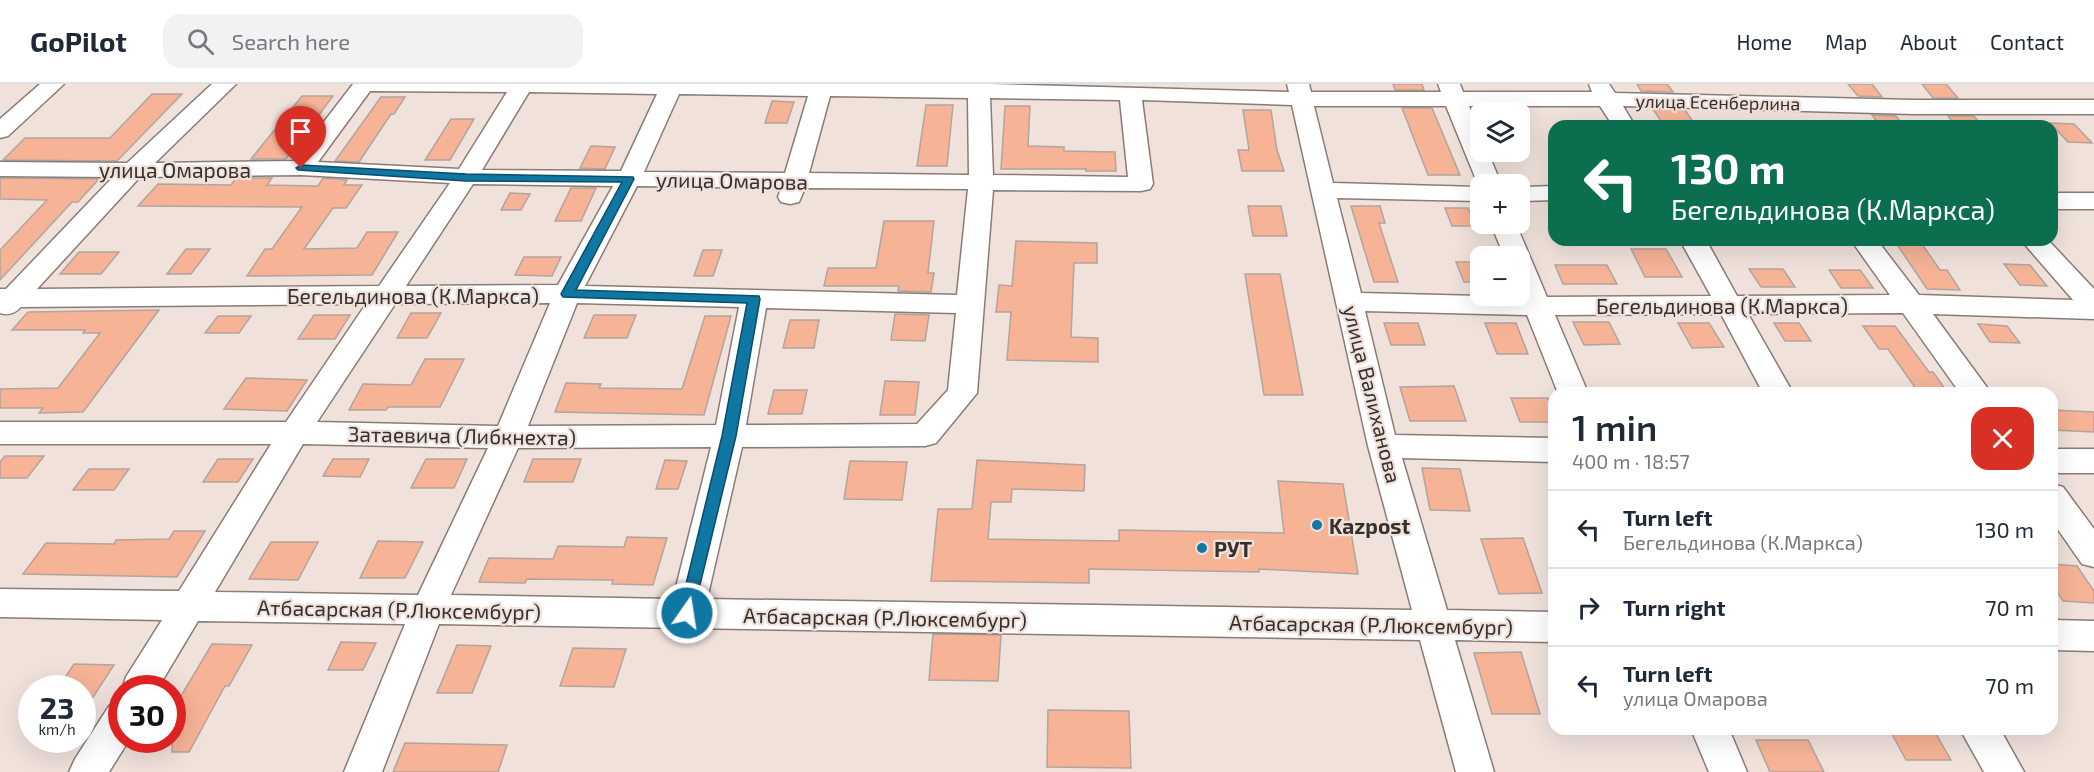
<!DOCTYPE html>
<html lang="en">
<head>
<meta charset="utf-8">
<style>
	body { margin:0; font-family:"Exo 2",sans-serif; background:#f2f2f3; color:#1f2937; height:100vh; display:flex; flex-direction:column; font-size:22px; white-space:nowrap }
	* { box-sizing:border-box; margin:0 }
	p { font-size:20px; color:#747a83 }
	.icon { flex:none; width:33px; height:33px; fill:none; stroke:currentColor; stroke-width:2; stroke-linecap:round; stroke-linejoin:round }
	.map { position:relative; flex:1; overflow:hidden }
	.panel { position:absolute; left:1548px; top:303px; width:510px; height:348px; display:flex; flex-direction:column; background:#fff; border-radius:18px; box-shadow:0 6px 24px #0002 }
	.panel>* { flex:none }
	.guide { position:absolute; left:1548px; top:36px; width:510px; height:126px; border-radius:18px; box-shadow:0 6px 24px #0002; background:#0b6e4f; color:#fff; overflow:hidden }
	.tools { position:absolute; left:1470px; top:18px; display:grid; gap:12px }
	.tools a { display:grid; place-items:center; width:60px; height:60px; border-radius:12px; background:#fff; box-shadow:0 6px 24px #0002; font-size:30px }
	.speed { position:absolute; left:18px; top:591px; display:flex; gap:12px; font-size:30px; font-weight:700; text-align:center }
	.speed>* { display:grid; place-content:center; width:78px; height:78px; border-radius:50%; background:#fff; box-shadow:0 6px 24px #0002; line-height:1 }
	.speed small { font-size:15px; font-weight:400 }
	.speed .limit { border:9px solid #d22; background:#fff; color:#111 }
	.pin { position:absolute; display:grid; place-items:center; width:51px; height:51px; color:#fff; margin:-62px -26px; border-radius:50% 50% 50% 0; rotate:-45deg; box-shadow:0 0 6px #0007 }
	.pin .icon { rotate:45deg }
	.me { position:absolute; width:66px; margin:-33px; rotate:13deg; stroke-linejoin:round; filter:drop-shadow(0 0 4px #0008) }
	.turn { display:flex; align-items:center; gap:21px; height:126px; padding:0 24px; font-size:27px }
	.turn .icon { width:78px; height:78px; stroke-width:2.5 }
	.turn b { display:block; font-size:42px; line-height:51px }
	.round { display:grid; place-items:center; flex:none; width:63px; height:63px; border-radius:18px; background:#f2f2f3 }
	.summary { display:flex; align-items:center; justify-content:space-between; height:102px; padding:0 24px }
	h1 { font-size:36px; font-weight:600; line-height:45px }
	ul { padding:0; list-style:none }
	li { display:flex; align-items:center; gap:18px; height:78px; padding:0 24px; border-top:2px solid #e0e1e3 }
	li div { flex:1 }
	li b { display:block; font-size:22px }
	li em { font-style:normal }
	header { display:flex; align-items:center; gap:36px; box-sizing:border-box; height:84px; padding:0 30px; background:#fff; border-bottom:2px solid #e0e1e3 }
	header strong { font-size:28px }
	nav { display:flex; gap:33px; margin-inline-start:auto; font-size:21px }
	.search { width:420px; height:54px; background:#f2f2f3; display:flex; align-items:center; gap:15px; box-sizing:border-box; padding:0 21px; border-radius:18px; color:#747a83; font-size:22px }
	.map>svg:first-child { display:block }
</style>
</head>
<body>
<header>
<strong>GoPilot</strong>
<div class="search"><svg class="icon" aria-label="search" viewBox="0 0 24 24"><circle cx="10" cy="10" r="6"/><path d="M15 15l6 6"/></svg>Search here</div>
<nav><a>Home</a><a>Map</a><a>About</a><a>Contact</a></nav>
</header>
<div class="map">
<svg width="2094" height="688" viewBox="0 0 2094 688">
	<rect width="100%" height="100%" fill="#f0e1db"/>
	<!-- building -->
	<path fill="#f6b396" stroke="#b2a49e" stroke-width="1.5" d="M1393 0H1422L1424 6H1395Z
		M1637 0H1667L1673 8 1641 7Z
		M1848 0H1872L1882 13 1858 12Z
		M1922 0H1946L1958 14H1933Z
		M152 10H182L117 77 3 76 25 54H110Z
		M302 12H333L286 75H251Z
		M381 13H405L394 30H391L359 78 335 77Z
		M772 17 794 18 787 39H765Z
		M926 21H953L947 82H917Z
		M1005 22H1030L1028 62 1064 63V67L1115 68 1116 87H1086V85H1001Z
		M1402 24H1432L1460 91H1428Z
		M1653 25 1685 26 1696 42H1664Z
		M1243 26H1271L1277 66 1284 87H1242L1238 66H1249Z
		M1872 31 1896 32 1904 42H1880Z
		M1948 32H1974L1982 42H1956Z
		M451 35H474L450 76H425Z
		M2050 39 2074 40 2092 59 2068 58Z
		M591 62 615 63 605 85 580 84Z
		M0 94 99 95 78 118H72L0 196V166L47 116 0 115Z
		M236 94H272L267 101 318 102 323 94 347 96 344 101H362L346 124H333L304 165 357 164 367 148H398L372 191 247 192 265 165H272L302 123 138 122 158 100 231 101Z
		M571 104H596L581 137H555Z
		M510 109 530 110 521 126H501Z
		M1248 122H1281L1287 152H1253Z
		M1351 122H1380L1385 139H1379L1398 198H1374Z
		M1445 124H1468L1476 142H1452Z
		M884 137H934L928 189H934L931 208 898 207 899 202H824L828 184H876Z
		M1894 156 1920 157 1940 186H1947L1960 206 1927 205Z
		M1016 157 1097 159V179H1074L1071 253 1098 254V278L1007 276 1011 228H996L999 201 1012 202Z
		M186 165H210L191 190H167Z
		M1631 165H1666L1682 193H1645Z
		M703 166H722L713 192H694Z
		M79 168H119L101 190H60Z
		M524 173H561L552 192 515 191Z
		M1456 178H1480V198H1464Z
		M2004 180 2030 181 2047 202 2020 201Z
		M1555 181H1607L1617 200H1563Z
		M1749 185H1783L1795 203H1761Z
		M1829 186H1860L1873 204H1841Z
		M1245 190H1280L1303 311H1264Z
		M159 226 83 328 39 329 43 324H0V305L58 304 100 249H83L85 246H12L28 228Z
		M411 229H441L427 254H397Z
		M895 230 929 231 925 257 891 256Z
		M314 231H350L335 255H298Z
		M594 231H636L627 254H584Z
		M218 232H251L239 249H205Z
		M705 232H731L704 331 555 328 566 299 601 300 599 304 682 305Z
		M790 236H819L814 264H783Z
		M1573 238H1609L1620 260 1584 261Z
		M1384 239H1418L1425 261H1391Z
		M1485 239H1516L1528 270H1497Z
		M1678 239H1709L1724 263 1692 264Z
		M1774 239H1799L1811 257H1785Z
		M1978 240 2007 242 2020 259 1990 258Z
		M1863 242H1895L1929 288H1933L1948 309H1919L1888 265H1879Z
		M425 275H464L440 323H388L386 326H349L363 300 411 301Z
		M246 294 307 296 287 327 224 325Z
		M885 297 919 298 915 331H880Z
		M1454 302 1466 337H1410L1400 303Z
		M774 306H807L802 330H768Z
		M1511 314H1548L1554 329V338H1520Z
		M2052 326 2094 328V348L2052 346Z
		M5 372H44L27 394H0V378Z
		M218 375H253L238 398H203Z
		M333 375H369L360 393 323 392Z
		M426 375H467L454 404H411Z
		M533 375H581L573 398H524Z
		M665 376 687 377 678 405H656Z
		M977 376 1085 381 1084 407 1012 405 1011 418H991L988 455 1119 457V446L1284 449 1278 397 1343 400 1358 490 1259 485V488L1089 485V499L931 497 938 425H972Z
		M850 377 907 378 902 416 844 415Z
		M1422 384 1460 385 1470 427 1430 426Z
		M89 385H129L114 406H73Z
		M174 447H205L177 493 23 490 46 459 114 460 116 456 169 455Z
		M627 453 667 454 653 501 612 500 613 496 527 495 525 499 479 498 489 474 553 475 558 462 624 463Z
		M1523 454 1542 509 1499 510 1481 455Z
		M378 457 423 458 405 494H360Z
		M271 458H318L298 496 249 495Z
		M2052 480 2077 482 2094 507V519L2063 517 2052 500Z
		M933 550 1001 551 998 597 929 596Z
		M341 558 376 559 363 586H328Z
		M212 560 252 561 229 602H225L189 668H172V627Z
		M457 561 491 562 472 609H437Z
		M573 564 626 565 614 603 560 602Z
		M1521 568 1540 630H1492L1474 569Z
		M74 580 114 581 82 630V604H58Z
		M1048 626 1129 627 1131 684 1047 683Z
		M1892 650H1936L1951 676H1906Z
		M1756 656H1808L1824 688H1770Z
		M405 659 507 661 498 688H393Z"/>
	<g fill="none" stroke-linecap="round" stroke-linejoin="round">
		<defs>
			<path id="minor" d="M40 0H64L8 52 0 54V35Z
				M212 0H236L155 79 294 77 353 0H990L1289 8 1287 0H1309L1311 8H1441L1438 0H1460L1463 8H1592L1589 0H1609L1615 9 1913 16H2094V30H1913L1623 22 1635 42H1613L1600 22H1469L1480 50V68H1488L1501 100H1480V117L1337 114 1361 209 1520 213V172H1504L1491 140H1516L1547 213 1711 212 1680 156H1706L1737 212 1890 211 1851 156H1877L1919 211 2073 216 2021 156H2048L2094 205V235L1933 230 1991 309H1960L1903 229 1748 230 1793 309H1763L1721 230 1555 231 1588 309H1558L1527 231 1365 227 1395 351 1554 354V378L1402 374 1447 526 1554 528V558L1455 556 1494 688H1456L1420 556 439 540 382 688H344L405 540 198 537 158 604 122 605 126 593 162 536 0 533V505L179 507 271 360H0V338H286L366 220 21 223C15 229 9 232 0 229V205H6L113 93 0 92V78L127 79ZM370 7 507 8 459 85 318 78ZM529 8 657 10 621 87 482 86ZM679 10 808 12 785 89 644 88ZM830 12 968 14 969 91 809 89ZM990 14 1120 16 1128 93 993 91ZM1142 16 1292 21 1368 362 1412 526 707 515 742 363 925 362 936 359 977 309 993 106 1141 107 1150 105 1153 100ZM1314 22H1446L1479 103 1333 99ZM301 91 450 99 379 202 37 205 140 93ZM473 100 613 102 558 201 406 202ZM637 102 781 104 778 113 781 118 790 120 799 118 805 104 968 105 957 211 585 202ZM550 219 498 342 317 338 395 220ZM577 219 739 223 716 341 528 342ZM766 224 956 229 948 306 917 340 746 341ZM303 360 488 364 418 511 215 508ZM711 363 673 515 451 511 518 364Z
				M1554 102V116L1520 117V103Z
				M2052 109H2094V125H2052Z
				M2052 365H2094V389H2052Z
				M2052 400 2063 403 2094 445V483L2082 480 2052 437Z
				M2052 536 2094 537V567L2052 566Z
				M122 617V656H129L109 688H69L75 675 109 622Z
				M1691 645H1729L1747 688H1709Z
				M1960 645H2000L2024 688H1984Z"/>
		</defs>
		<!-- minor casing -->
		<use href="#minor" stroke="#897c76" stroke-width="3"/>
		<!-- minor -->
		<use href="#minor" fill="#fff" fill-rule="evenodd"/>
	</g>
	<!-- route -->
	<path fill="#1076a2" stroke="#0a4d69" stroke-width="1.5" d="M301 81 466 90 633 93 634 95 576 206 759 212 760 215 736 352 692 534 687 536 681 534 679 529 722 352 747 219 563 213 561 210 622 98 466 97 298 86 296 84Z"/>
	<!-- markers -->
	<g fill="#1076a2" stroke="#f0e1db" stroke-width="2">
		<circle cx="1317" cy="441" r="6"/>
		<circle cx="1202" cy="464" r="6"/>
	</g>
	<g text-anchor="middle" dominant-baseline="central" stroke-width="4.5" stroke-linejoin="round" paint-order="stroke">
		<!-- far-street labels -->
		<g font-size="18" fill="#35302e" stroke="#f0e1db">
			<text transform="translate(1718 18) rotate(1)">улица Есенберлина</text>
		</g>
		<!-- street labels -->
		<g font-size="21" fill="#35302e" stroke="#f0e1db">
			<text x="175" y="85">улица Омарова</text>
			<text transform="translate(732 96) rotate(1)">улица Омарова</text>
			<text x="413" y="211">Бегельдинова (К.Маркса)</text>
			<text x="1722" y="221">Бегельдинова (К.Маркса)</text>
			<text transform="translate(1373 310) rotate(76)">улица Валиханова</text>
			<text transform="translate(462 351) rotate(1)">Затаевича (Либкнехта)</text>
			<text transform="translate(399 525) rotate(1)">Атбасарская (Р.Люксембург)</text>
			<text transform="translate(885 533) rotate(1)">Атбасарская (Р.Люксембург)</text>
			<text transform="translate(1371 540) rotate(1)">Атбасарская (Р.Люксембург)</text>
		</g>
		<!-- poi labels -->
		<g font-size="21" font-weight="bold" fill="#35302e" stroke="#f0e1db" text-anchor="start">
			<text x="1329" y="441">Kazpost</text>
			<text x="1214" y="464">РУТ</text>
		</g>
	</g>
</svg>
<div class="tools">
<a><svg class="icon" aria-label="layers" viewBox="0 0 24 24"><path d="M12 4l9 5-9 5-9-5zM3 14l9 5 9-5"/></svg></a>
<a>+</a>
<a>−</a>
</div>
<div class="speed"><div>23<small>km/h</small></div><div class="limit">30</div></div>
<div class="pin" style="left:301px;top:84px;background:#d93025"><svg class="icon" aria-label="arrive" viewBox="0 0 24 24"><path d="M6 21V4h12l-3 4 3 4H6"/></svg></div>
<svg class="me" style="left:687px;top:529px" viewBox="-20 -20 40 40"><circle r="17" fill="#1076a2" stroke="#fff" stroke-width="3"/><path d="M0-11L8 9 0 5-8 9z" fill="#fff"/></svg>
<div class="guide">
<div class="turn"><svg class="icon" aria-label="left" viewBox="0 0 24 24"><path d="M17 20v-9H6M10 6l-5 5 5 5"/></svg><div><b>130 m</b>Бегельдинова (К.Маркса)</div></div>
</div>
<section class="panel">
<div class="summary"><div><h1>1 min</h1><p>400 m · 18:57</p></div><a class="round" style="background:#d93025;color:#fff"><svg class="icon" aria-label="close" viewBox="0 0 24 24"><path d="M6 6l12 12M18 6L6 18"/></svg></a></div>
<ul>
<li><svg class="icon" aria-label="left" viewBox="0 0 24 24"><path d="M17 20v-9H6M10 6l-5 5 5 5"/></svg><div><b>Turn left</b><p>Бегельдинова (К.Маркса)</p></div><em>130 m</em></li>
<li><svg class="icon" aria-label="right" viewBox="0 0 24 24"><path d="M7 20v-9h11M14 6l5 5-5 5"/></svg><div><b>Turn right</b></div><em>70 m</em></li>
<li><svg class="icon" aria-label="left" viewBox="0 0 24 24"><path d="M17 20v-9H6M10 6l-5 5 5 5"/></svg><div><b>Turn left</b><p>улица Омарова</p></div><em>70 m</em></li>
</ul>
</section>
</div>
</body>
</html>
